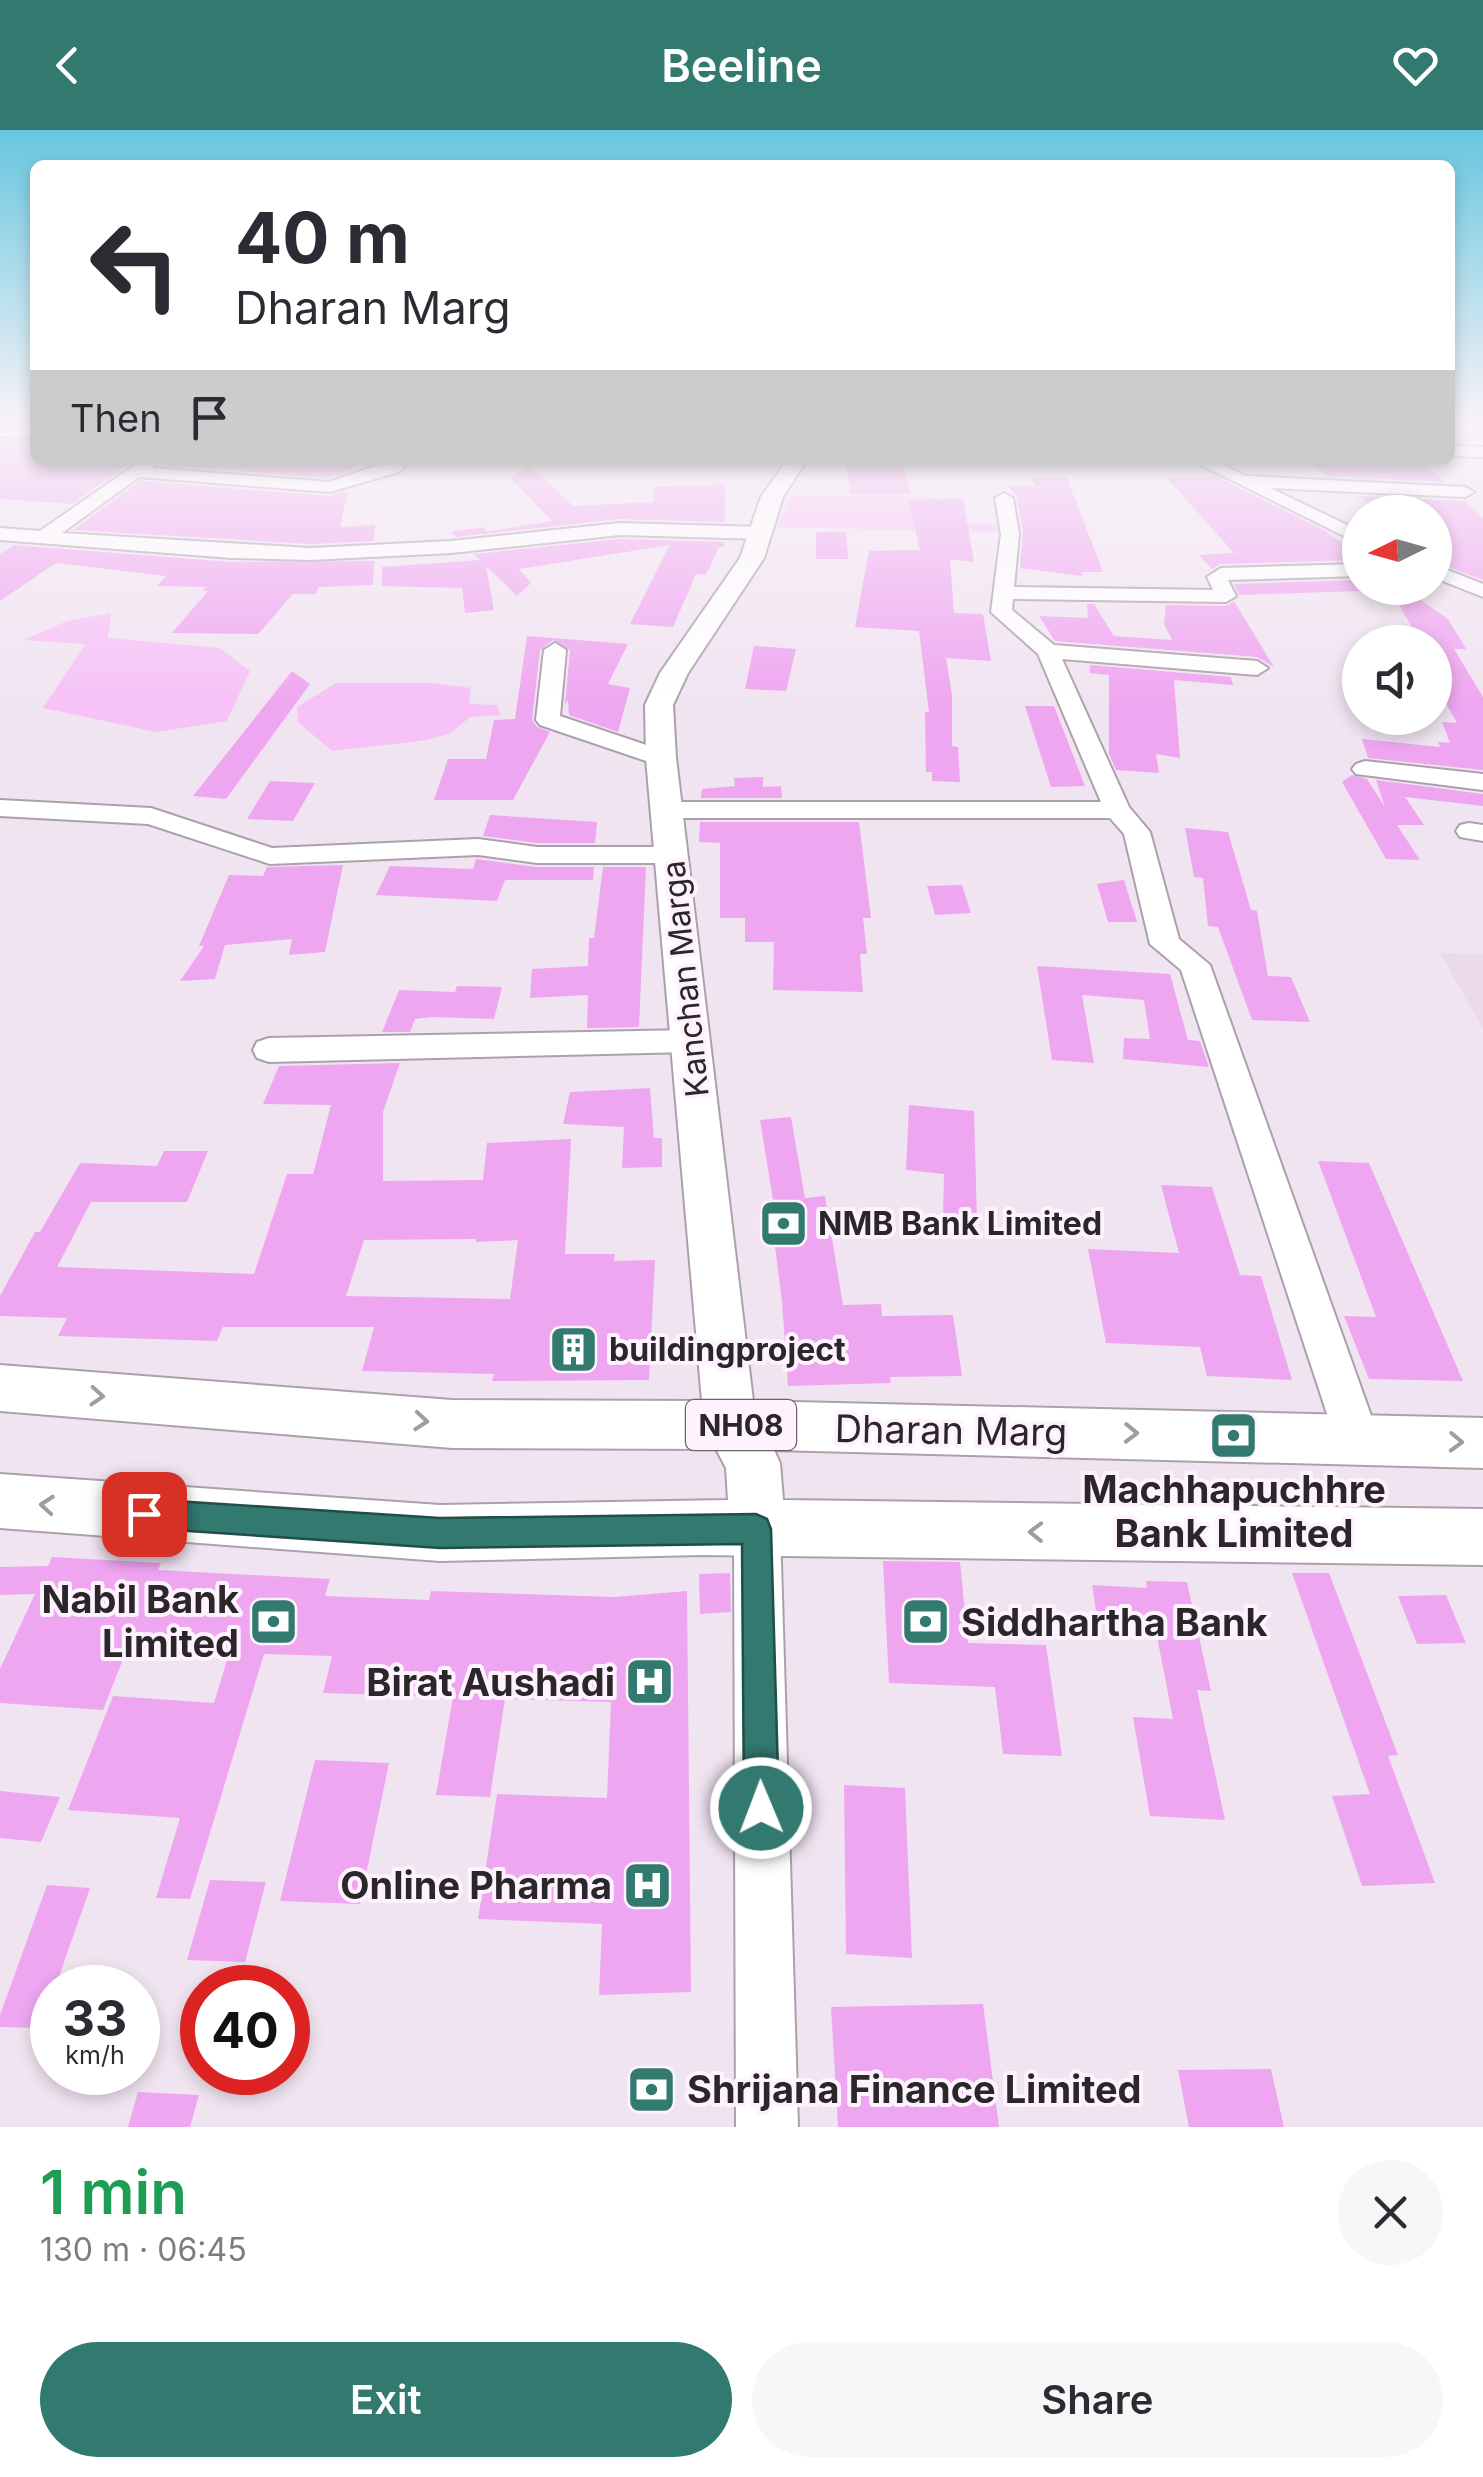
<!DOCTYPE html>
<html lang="en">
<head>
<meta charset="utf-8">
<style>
	body { margin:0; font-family:Inter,sans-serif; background:#f7f7f7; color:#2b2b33; height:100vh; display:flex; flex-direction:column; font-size:38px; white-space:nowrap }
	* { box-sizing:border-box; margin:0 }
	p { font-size:32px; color:#7c7c81 }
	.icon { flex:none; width:55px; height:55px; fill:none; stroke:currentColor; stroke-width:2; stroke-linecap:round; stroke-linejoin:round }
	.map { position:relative; height:1997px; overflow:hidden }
	.panel { display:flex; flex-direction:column; background:#fff; flex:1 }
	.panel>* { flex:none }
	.hud { position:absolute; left:30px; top:30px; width:1425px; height:305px; border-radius:15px; box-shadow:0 5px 15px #0003; background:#fff; color:#2b2b33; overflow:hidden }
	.needle { width:65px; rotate:265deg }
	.controls { position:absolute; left:1342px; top:365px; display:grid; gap:20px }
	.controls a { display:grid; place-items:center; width:110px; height:110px; border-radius:50%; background:#fff; box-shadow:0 5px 15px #0003; font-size:50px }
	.speed { position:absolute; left:30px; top:1835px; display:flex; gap:20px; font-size:50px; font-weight:700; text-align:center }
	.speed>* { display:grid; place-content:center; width:130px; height:130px; border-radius:50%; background:#fff; box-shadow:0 5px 15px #0003; line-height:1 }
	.speed small { font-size:25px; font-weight:400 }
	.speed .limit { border:15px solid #d22; background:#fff; color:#111 }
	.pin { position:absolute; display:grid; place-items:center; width:85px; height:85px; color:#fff; margin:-42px; border-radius:20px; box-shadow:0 5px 15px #0006 }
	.me { position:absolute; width:110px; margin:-55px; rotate:359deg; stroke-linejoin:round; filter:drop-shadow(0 0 8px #0008) }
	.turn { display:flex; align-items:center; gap:35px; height:210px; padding:0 40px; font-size:45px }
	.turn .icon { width:130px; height:130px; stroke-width:2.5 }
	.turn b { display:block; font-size:70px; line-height:85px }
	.then { display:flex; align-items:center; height:95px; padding:0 40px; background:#0003; gap:20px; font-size:38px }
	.round { display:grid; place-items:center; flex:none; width:105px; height:105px; border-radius:52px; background:#f7f7f7 }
	.head { display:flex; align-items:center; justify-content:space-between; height:170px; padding:0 40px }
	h1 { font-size:60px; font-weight:600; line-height:75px; color:#1e9e55 }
	.action { display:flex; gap:20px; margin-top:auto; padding:20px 40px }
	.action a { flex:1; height:115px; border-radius:60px; background:#327970; color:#fff; font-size:40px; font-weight:600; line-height:115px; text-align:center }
	.action a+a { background:#f7f7f7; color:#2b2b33 }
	header { display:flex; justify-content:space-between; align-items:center; height:130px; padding:0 40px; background:#327970; color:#fff; font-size:45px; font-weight:600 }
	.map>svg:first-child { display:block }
</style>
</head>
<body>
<header><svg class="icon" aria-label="back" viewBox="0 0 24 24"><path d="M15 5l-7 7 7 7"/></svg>Beeline<svg class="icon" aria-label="heart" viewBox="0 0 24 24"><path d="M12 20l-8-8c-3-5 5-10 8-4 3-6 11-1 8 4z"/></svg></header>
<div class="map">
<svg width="1483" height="1997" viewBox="0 0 1483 1997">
	<rect width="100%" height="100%" fill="#f1e4f1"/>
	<!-- built -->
	<path fill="#ecd9ec" d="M1440 823 1483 824V899Z"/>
	<!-- green -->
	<path fill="#f6c2f7" d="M791 365 935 367 953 392 1001 395 999 402 777 397Z
		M111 483 108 508 219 518 250 541 227 591 156 602 43 578 86 514 23 510 67 491Z
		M336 553H433L471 558 469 574 497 575 500 585 470 587 450 604 420 611 332 621 298 592 297 577Z"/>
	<!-- building -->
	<path fill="#efa6f1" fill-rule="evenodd" d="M0 310 35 312V330H135L72 374 0 369Z
		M163 330H323L318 333H354L352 340 328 348 160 335Z
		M1303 330H1420L1444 352 1328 346Z
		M902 331 911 364H850L846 332Z
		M527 333 573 376 654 372 653 357 725 354V392L620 389 456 407 451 402 483 397 487 402 552 391 511 349Z
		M1166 347H1217L1324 400 1360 426V430L1221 434 1212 439 1199 425 1234 423Z
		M1030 348H1067L1103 442H1081L1083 446 1020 438 1023 403 1017 367 1008 356H1035Z
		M140 351 330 366 348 361 340 397 375 395 374 411 310 414 73 400Z
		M1358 366 1464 371 1483 388V450L1435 432V382H1384Z
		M963 369 974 432 950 429 954 483 983 484 991 531 946 528 952 565V616L958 617 960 652 932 651V642H926L925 582H929L919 501 855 497 869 421 920 420 909 370Z
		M816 402H846L848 429H816Z
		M620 409 724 412V417H719L706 445 696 444 673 497 630 494 670 415 519 439 531 453 517 466 486 436 494 480 465 483 462 458 382 456V437L480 430 474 424Z
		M14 415 232 432 374 431 373 455 319 457 315 464H293L258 504 172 503 208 461H202L206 457 157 456 166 446 56 433 0 471V424Z
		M1360 450V458H1404L1448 489 1466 519H1454L1483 567V640L1368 628 1362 609 1440 617 1438 612 1450 613 1442 592 1457 593 1435 554H1443L1435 540V512H1420L1391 460 1239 465 1234 454Z
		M1234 471 1274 537 1257 527 1055 511 1039 486 1088 488 1087 474H1094L1114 506 1172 510 1164 494 1166 475 1226 476Z
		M527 506 628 514 608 554 630 558 618 602 569 585 568 569 565 576 570 520 553 510 540 520 532 590 537 597 550 602 513 670H434L448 629H486L494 590 515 589Z
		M754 516 796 519 786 561 745 559Z
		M1090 535 1231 547 1233 555 1174 550 1180 628 1156 624 1159 643 1116 640 1109 624V545L1090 543Z
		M292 541 310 554 226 669 193 666Z
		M1025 576H1054L1085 656 1051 657Z
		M1352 645 1367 649 1385 677 1376 650 1483 664V676L1405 667 1424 695H1397L1420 730 1386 729 1342 652Z
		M763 647V657L781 656 782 668H701L702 659 735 656 734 648Z
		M270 651 315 653 293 691 247 689Z
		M490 685 597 692 595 713H537L483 706Z
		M700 692H859L871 788H863L867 824H860L863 862 773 860 774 812H745V788H720V713L699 712Z
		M1185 698 1228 702 1251 780 1257 781 1268 846 1291 847 1310 892 1252 890 1218 797 1208 796 1203 748 1194 747Z
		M476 729 536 737H594L593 750H505L497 771 376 765 390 736 473 739Z
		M343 735 325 822 289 825 292 809 225 815 215 849 180 851 204 816H199L229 745 263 746 267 737Z
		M603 737H646L639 897 587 898 588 865 530 868 532 839 588 836 589 808H594Z
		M1124 750 1137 792H1108L1097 754Z
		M962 755 971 783 935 785 927 756Z
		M1037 836 1170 844 1188 910 1200 911 1209 937 1123 929 1124 908 1150 909 1144 870 1082 865 1094 933 1052 930Z
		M457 856 502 857 494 889 432 887 415 889 410 902H382L399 860 455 862Z
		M400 933 383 982V1051L483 1050 487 1013 571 1009 565 1124H615L614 1131 655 1130 649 1250 492 1251 494 1244 362 1241 374 1197H223L217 1211 58 1206 67 1188 0 1186V1166L35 1102H40L80 1033 157 1036 164 1021H208L187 1072H91L57 1137 254 1144 287 1044H313L331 975 263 974 279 936ZM476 1109V1112L518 1110 510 1169 346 1166 364 1110Z
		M650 958 654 1008H662V1037L622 1038 624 997 563 994 570 962Z
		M909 975 974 981 977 1091 943 1088 944 1044 906 1040Z
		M791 987 805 1068 825 1066 843 1175 881 1174 882 1186 953 1185 962 1246 890 1247 891 1253 788 1256 782 1171 769 1070H773L760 990Z
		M1318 1031 1369 1033 1463 1251 1369 1249 1344 1186 1376 1187Z
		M1161 1055 1212 1057 1240 1145 1261 1146 1292 1250 1207 1246 1200 1217 1106 1213 1088 1119 1179 1123Z
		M52 1427 161 1433 158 1440 330 1449 325 1466 429 1470 431 1461 614 1467 687 1461 691 1862 599 1865 602 1794 478 1789 497 1664 607 1668 611 1572 505 1569 490 1667 436 1665 453 1567 323 1563 332 1526 264 1524 190 1769 156 1768 180 1688 68 1680 113 1566 214 1573 230 1520 129 1514 103 1580 0 1573V1539L35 1464 0 1465V1437L48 1436Z
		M883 1431 960 1432 968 1513 1046 1515 1062 1626 1003 1624 995 1557 889 1553Z
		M730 1443 731 1482 700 1484 699 1444Z
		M1292 1443H1329L1398 1625 1388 1626 1435 1753 1362 1756 1332 1666 1370 1664Z
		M1146 1451 1187 1452 1211 1561 1197 1560 1225 1690 1150 1686 1133 1587 1173 1589 1155 1496 1098 1493 1092 1455 1147 1458Z
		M1446 1465 1466 1513 1417 1514 1398 1466Z
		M315 1630 389 1633 360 1774 280 1771Z
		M844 1655 905 1658 912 1828 846 1824Z
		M0 1661 60 1667 41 1712 0 1708Z
		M210 1750 266 1752 245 1832 187 1830Z
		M47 1755 90 1758 41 1898 0 1897V1885Z
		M983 1874 999 1997H838L831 1877Z
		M1271 1939 1284 1997H1189L1178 1940Z
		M138 1962 199 1965 190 1997H128Z"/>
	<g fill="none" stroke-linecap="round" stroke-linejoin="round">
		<defs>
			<path id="minor" d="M0 296 35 298V308L0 306Z
				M1450 316 1483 317V327L1450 326Z
				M142 330H159L152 338 329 352 392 330H410L399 342 330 362 139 347 62 403 310 418 451 411 620 393 762 397 771 403 762 409 620 405 451 423 310 430 232 428 0 410V398L40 401Z
				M1191 330H1212L1246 346 1465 357 1474 362 1465 367 1270 358 1360 401V414Z
				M1004 363 1013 368 1019 404 1014 457 1213 460 1207 447 1221 438 1360 434V446L1228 450 1236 466 1226 472 1013 469 1012 480 1054 515 1257 531 1268 538 1257 545 1062 529 1129 677 1150 702 1179 809 1210 835 1379 1308 1372 1322 1357 1328 1342 1322 1335 1308 1181 840 1150 814 1124 704 1110 688H667L654 680 667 672H1101L1038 524 991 482 1001 404 995 368Z
				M1435 435 1483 454V467L1435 448Z
				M555 513 566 520 560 586 670 623 673 628 670 633H652L540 595 536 590 544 520Z
				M1365 631 1483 644V660L1356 644 1352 639 1356 634Z
				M0 670 151 678 272 718 478 709 537 717H671L685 725 671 733H537L478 725 270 734 148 694 0 686Z
				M1469 693 1483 695V711L1460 707 1456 701 1460 695Z
				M691 900 703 903 707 911 703 919 691 922 269 932 257 928 253 920 257 912 269 908Z
				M757 1376 773 1383 780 1399 798 1997H736L734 1399 741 1383Z"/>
			<path id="major" d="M787 330H807L783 367 764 428 688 543 673 575 676 628 753 1271 1483 1288V1338L774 1320 780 1333 783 1370 1483 1379V1435L701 1425 440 1431 0 1398V1344L440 1375 728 1370 726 1338 716 1319 452 1318 0 1281V1235L452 1270 702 1271 646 628 645 575 660 543 740 428 761 367Z"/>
		</defs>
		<!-- minor casing -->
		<use href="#minor" stroke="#ada0ad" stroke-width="4"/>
		<!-- major casing -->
		<use href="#major" stroke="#ada0ad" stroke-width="4"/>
		<!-- minor -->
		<use href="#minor" fill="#fff" fill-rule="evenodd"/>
		<!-- major -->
		<use href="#major" fill="#fff" fill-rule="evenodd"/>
	</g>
	<!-- one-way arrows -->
	<defs><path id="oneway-chevron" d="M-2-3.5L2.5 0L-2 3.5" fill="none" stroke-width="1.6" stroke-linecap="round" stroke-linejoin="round" transform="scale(2.5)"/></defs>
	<g stroke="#9f9d9f">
		<use href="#oneway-chevron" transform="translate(97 1266) rotate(4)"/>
		<use href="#oneway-chevron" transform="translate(421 1291) rotate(5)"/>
		<use href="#oneway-chevron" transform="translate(1131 1303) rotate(1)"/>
		<use href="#oneway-chevron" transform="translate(1456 1312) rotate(2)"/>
		<use href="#oneway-chevron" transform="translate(47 1375) rotate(-175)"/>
		<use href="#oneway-chevron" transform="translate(1036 1402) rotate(-179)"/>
	</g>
	<!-- sky -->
	<linearGradient id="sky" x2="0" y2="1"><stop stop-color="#67c6df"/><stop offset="0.51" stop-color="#f9f3f9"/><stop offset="1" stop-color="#f9f3f9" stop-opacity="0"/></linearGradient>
	<rect width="1483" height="573" fill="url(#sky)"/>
	<!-- route -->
	<path fill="#327970" stroke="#204f49" stroke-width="2.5" d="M144 1369 440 1388 756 1384 767 1389 771 1399 779 1678 774 1690 761 1695 749 1690 744 1678 742 1414 440 1418 144 1398 133 1394 129 1384 133 1373Z"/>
	<!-- icons -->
	<defs>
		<symbol id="bank-square" viewBox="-11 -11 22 22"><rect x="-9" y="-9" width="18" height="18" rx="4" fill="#327970" stroke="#fff2ff"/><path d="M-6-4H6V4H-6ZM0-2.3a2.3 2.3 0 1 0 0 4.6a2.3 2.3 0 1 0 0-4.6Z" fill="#fff"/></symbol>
		<symbol id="building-square" viewBox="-11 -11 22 22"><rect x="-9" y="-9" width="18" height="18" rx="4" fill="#327970" stroke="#fff2ff"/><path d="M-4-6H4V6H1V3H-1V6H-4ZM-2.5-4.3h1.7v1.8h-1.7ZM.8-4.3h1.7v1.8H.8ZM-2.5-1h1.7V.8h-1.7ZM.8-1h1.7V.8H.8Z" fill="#fff"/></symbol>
		<symbol id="hospital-square" viewBox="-11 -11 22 22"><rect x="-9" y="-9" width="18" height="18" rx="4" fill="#327970" stroke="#fff2ff"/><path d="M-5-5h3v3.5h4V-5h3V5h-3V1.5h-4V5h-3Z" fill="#fff"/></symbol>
	</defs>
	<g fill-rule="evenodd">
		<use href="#bank-square" x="756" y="1066" width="55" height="55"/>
		<use href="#building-square" x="546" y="1192" width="55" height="55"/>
		<use href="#bank-square" x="1206" y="1278" width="55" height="55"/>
		<use href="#bank-square" x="246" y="1464" width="55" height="55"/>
		<use href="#bank-square" x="898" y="1464" width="55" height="55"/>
		<use href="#hospital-square" x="622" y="1524" width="55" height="55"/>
		<use href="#hospital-square" x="620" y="1728" width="55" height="55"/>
		<use href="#bank-square" x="624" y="1932" width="55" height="55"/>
	</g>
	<g text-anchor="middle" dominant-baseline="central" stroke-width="8" stroke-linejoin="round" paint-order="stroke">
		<!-- shield labels -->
		<rect fill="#fff2ff" stroke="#6a636a" stroke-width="2.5" x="686" y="1270" width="110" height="50" rx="8"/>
		<g font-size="30" font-weight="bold" fill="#2a262a">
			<text x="741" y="1295">NH08</text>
		</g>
		<!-- street labels -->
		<g font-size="32" fill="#2a262a" stroke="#fff2ff">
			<text transform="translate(685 849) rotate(-96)">Kanchan Marga</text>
		</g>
		<!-- poi labels -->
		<g font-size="32" font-weight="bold" fill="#2a262a" stroke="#fff2ff" text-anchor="start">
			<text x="818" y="1093">NMB Bank Limited</text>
			<text x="609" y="1219">buildingproject</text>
		</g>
		<!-- near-street labels -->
		<g font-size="38" fill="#2a262a" stroke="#fff2ff">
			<text transform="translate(951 1300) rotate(1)">Dharan Marg</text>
		</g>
		<!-- near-poi labels -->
		<g font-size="38" font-weight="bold" fill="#2a262a" stroke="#fff2ff" text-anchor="end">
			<text x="1234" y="1359" text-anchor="middle">Machhapuchhre<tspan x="1234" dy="44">Bank Limited</tspan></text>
			<text x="239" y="1469">Nabil Bank<tspan x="239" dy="44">Limited</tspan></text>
			<text x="961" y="1492" text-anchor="start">Siddhartha Bank</text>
			<text x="615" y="1552">Birat Aushadi</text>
			<text x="612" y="1755">Online Pharma</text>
			<text x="687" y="1959" text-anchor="start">Shrijana Finance Limited</text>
		</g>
	</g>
</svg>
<div class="controls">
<a><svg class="needle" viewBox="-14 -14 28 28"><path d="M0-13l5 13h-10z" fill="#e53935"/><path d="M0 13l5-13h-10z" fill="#7c7c81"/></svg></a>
<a><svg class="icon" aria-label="sound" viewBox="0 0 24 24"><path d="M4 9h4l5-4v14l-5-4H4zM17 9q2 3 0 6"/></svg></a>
</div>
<div class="speed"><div>33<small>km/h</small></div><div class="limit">40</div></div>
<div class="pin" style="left:144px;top:1384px;background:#d93025"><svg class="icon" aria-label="arrive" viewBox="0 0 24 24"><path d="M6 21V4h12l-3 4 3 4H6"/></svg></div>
<svg class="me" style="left:761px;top:1678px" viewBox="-20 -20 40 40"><circle r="17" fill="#327970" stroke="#fff" stroke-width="3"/><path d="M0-11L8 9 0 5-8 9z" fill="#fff"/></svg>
<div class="hud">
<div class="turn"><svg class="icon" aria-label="left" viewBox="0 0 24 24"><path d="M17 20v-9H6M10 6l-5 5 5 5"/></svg><div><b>40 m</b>Dharan Marg</div></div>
<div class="then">Then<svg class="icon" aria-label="arrive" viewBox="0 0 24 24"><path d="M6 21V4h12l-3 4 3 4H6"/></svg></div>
</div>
</div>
<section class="panel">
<div class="head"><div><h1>1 min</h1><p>130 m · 06:45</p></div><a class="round"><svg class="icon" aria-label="close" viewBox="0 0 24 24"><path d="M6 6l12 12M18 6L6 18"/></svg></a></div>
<div class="action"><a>Exit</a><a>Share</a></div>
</section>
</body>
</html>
